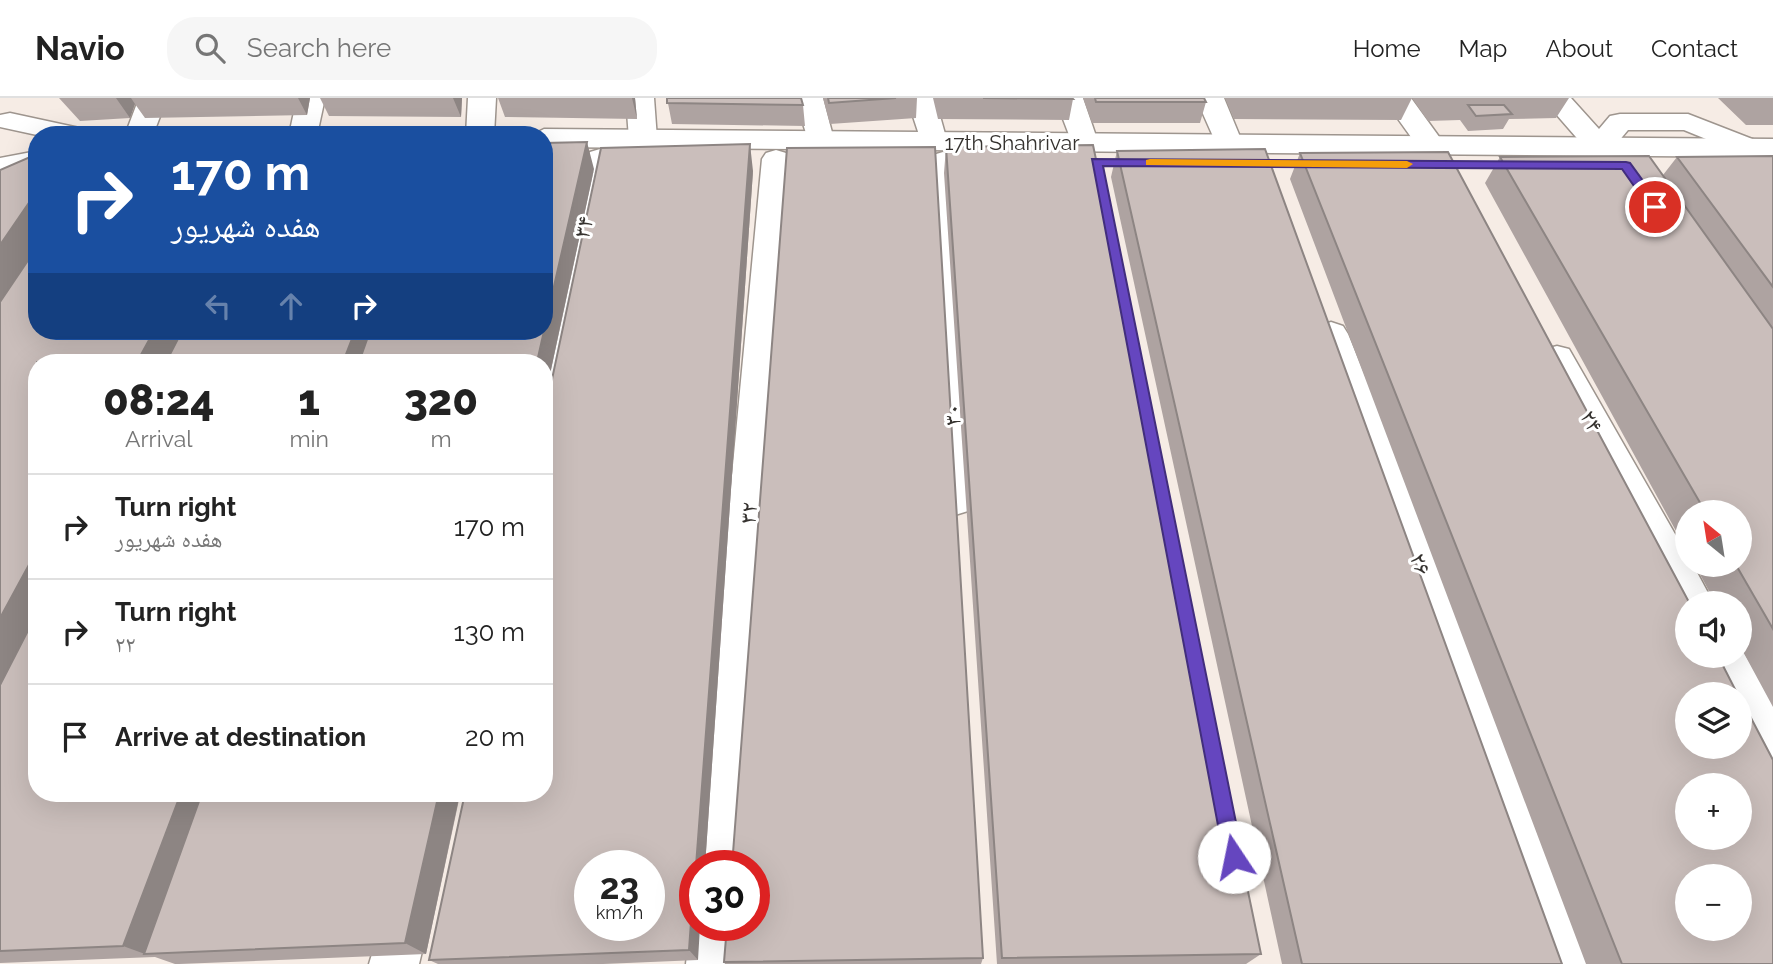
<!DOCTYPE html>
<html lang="en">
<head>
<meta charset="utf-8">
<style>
	body { margin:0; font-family:Raleway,"Noto Naskh Arabic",sans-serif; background:#f6f6f6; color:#222; height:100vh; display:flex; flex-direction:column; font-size:26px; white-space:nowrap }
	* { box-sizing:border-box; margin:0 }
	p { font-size:23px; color:#767676 }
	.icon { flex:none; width:38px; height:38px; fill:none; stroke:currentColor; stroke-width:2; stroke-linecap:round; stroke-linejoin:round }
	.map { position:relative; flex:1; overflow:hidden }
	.details { position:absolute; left:28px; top:256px; width:525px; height:448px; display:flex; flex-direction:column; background:#fff; border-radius:28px; box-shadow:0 7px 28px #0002 }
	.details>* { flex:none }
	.banner { position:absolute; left:28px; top:28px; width:525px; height:214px; border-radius:28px; box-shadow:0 7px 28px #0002; background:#1a4fa0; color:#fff; overflow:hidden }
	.needle { width:46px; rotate:330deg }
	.controls { position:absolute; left:1675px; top:402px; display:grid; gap:14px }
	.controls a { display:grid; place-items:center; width:77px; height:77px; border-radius:50%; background:#fff; box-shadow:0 7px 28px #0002; font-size:35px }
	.speed { position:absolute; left:574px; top:752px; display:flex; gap:14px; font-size:35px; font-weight:700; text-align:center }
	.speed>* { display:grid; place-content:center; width:91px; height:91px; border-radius:50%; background:#fff; box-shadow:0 7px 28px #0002; line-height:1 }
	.speed small { font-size:18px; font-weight:400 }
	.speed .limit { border:10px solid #d22; background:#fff; color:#111 }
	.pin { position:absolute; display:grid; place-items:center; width:60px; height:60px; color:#fff; margin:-30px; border:4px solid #fff; border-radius:50%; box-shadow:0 2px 7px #0007 }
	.me { position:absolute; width:77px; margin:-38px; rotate:349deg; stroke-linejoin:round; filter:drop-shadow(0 0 5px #0008) }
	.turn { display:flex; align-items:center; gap:24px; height:147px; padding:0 28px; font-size:32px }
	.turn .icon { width:91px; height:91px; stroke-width:2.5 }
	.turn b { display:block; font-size:49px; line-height:60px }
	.lanes { display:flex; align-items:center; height:66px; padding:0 28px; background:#0003; justify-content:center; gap:35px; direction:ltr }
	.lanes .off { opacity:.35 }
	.eta { display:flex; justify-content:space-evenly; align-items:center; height:119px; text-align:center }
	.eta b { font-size:42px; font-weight:800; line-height:49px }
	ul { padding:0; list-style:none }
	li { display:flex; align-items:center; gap:21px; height:105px; padding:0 28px; border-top:2px solid #e0e0e0 }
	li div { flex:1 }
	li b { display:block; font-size:26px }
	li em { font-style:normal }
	header { display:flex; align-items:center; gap:42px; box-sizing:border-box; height:98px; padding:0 35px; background:#fff; border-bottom:2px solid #e0e0e0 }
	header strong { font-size:33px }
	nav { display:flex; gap:38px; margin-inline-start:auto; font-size:24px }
	.search { width:490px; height:63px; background:#f6f6f6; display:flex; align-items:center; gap:18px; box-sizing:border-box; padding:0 24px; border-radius:28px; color:#767676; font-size:26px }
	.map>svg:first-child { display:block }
</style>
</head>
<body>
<header>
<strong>Navio</strong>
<div class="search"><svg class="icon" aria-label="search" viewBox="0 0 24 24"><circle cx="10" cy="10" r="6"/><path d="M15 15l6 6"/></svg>Search here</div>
<nav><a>Home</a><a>Map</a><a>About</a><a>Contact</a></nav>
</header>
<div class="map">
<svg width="1773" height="866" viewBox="0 0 1773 866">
	<rect width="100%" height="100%" fill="#f6ece5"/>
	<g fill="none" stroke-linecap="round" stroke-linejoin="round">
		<defs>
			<path id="minor" d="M139 0H167L153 37H125Z
				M297 0H325L317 37H289Z
				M468 0H496L494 37H466Z
				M626 0H654L657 41 653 47 643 50 633 47 629 41Z
				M795 0H823L834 42 830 48 820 51 810 48Z
				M907 0H935L947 43 943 49 933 52 923 49Z
				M1055 0H1083L1098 44 1094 50 1084 53 1074 50Z
				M1196 0H1224L1243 46 1239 52 1229 55 1219 52Z
				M1383 0H1411L1445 47 1441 53 1431 56 1421 53Z
				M1542 0H1571L1599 31 1610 18 1620 16H1688L1760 44 1764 50 1760 56 1750 59 1684 32H1628C1616 46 1609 59 1589 54Z
				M600 51 610 54 614 60 561 279 556 288 544 292V264H531L539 233H544V214L586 60 590 54Z
				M776 52 786 55 790 61 743 768H695L762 61 766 55Z
				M943 54 953 57 957 63 974 402 968 413 955 417 942 413 936 402 929 63 933 57Z
				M1331 224 1343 228 1348 236 1602 866H1552L1314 236 1319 228Z
				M1557 248 1569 251 1687 457V467H1693L1714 506H1687V521L1680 518 1540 260 1545 251Z
				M1740 548 1773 605V668L1757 662 1740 629V597H1722L1702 558H1740Z
				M409 783 426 790 433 807 419 866H369L392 790Z
				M695 815V828H738L736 866H686L690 828Z"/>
			<path id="major" d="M10 15 84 31 88 37H37L0 29V17Z
				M544 31 1773 41V59L544 49V37H532Z
				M37 53V71L0 78V60Z"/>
		</defs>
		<!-- minor casing -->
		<use href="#minor" stroke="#9e958e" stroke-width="3"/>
		<!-- major casing -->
		<use href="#major" stroke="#9e958e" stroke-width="3"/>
		<!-- minor -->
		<use href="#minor" fill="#fff" fill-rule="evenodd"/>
		<!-- major -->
		<use href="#major" fill="#fff" fill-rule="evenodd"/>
	</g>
	<!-- wall -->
	<path fill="#aea3a1" d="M59 0H310L307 17 145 20 135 6 130 20 80 23Z
		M320 0H462L461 19 329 18Z
		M498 0H635L637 21 505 19Z
		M667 0 803 7 805 28 672 26Z
		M823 0H917L916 20 830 26Z
		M933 0H1072L1073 1 1069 22 938 21Z
		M1083 0H1204L1206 4 1200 25H1092Z
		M1225 0H1569L1556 20 1509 21 1503 31 1468 33 1460 22 1428 23 1412 0 1401 22 1234 21Z
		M1718 0H1773V27H1746Z
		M946 49 1261 856 1246 866H997L944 75Z
		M1117 53 1562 866H1282L1111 79Z
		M1300 55 1773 866H1586L1290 81Z
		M1773 58V609L1740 548V506H1716L1695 467H1740V415H1687V453L1485 85 1500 59 1663 77 1677 59Z
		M594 71 426 856 179 866H175L155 859 0 865V72L544 233Z
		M753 73 705 768H695L698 862 603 866H438L429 862Z
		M983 860 981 866H725L724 864Z"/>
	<!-- shaded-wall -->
	<path fill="#8d8583" d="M116 0H131L135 6 130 20Z
		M298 0H310L307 17Z
		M453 0H462L461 19Z
		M632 0H635L637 21Z
		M587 44 594 71 544 304V264H537Z
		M750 46 753 73 705 768H696Z
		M37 93V154L0 211V147Z
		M154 233H189L172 264H137Z
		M355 233H380L369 264H343Z
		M37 452V531L0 603V520Z
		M181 695H215L145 856 123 848Z
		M439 695H460L426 856 405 845Z
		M695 782V828H700L698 862 689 852Z"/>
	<!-- building -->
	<path fill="#cabebb" stroke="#8d8583" stroke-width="2" fill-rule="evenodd" d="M667 0H801L803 7 667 5Z
		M828 0H896L829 5Z
		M983 0H1072L1073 1Z
		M1095 0H1204L1206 4H1096Z
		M1468 7H1504L1512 16 1476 18Z
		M587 44 544 232V45Z
		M750 46 696 768H695L689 852 429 862 465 695H544V319L601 50ZM590 768H649V828H590Z
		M1093 47 1261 856 1002 860 946 49Z
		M935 49 983 860 724 864 727 828H754V768H732L787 50Z
		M1265 51 1562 866H1302L1117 53Z
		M1448 54 1690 506H1687V558H1718L1738 597H1687V649H1740V599L1773 662V866H1622L1300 55ZM1687 688H1740V740H1687ZM1687 779H1740V831H1687Z
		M37 56V93L0 147V72Z
		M1649 58 1773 231V531L1736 467H1740V415H1706L1500 59Z
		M1773 58V189L1677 59Z
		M37 149V233H154L137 264H37V452L0 520V204Z
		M182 233H355L343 264H166Z
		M370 233H544L537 264H359Z
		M37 515V695H181L123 848 0 853V587Z
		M202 695H439L405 845 144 856Z"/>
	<!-- route -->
	<path fill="#6546bf" stroke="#422e7c" stroke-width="2" d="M1092 61 1626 64 1630 65 1662 109 1651 112 1622 71 1103 68 1243 759 1241 766 1234 769 1227 766 1224 759Z"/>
	<!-- slow -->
	<path fill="#f59e0b" d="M1150 61 1407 63 1413 66 1407 70 1146 67V62Z"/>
	<g text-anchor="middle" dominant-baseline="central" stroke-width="6" stroke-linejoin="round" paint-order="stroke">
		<!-- far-street labels -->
		<g font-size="21" fill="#35322f" stroke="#fff">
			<text x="1012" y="44">17th Shahrivar</text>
		</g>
		<!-- street labels -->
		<g font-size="24" fill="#35322f" stroke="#fff">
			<text transform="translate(583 129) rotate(-76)">۳۴</text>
			<text transform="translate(952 317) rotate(-92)">۳۰</text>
			<text transform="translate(1592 323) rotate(61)">۲۴</text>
			<text transform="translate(748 415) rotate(-85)">۳۲</text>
			<text transform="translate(1421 466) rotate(69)">۲۶</text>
		</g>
	</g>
</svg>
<div class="controls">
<a><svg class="needle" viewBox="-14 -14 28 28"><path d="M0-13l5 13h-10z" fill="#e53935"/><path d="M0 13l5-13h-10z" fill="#767676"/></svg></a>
<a><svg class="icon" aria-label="sound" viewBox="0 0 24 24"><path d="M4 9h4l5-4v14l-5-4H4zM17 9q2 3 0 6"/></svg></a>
<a><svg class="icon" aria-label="layers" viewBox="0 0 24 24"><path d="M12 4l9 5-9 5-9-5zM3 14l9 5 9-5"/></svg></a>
<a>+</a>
<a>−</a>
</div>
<div class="speed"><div>23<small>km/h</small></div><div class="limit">30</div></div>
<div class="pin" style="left:1655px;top:109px;background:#d93025"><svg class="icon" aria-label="arrive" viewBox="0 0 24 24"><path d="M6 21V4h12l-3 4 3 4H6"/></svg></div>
<svg class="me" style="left:1234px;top:759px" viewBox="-20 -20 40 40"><circle r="19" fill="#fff"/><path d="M0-13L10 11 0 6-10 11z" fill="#6546bf"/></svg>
<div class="banner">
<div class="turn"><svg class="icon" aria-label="right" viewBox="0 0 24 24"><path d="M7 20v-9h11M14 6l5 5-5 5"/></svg><div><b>170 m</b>هفده شهریور</div></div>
<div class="lanes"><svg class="icon off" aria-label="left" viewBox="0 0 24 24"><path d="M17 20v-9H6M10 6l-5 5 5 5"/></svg><svg class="icon off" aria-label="ahead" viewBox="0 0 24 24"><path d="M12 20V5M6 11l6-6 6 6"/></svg><svg class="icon" aria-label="right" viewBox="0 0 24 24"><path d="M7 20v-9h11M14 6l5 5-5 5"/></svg></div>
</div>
<section class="details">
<div class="eta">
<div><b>08:24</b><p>Arrival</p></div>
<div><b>1</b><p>min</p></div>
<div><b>320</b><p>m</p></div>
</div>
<ul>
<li><svg class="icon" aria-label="right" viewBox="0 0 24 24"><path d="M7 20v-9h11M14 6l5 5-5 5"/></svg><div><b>Turn right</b><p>هفده شهریور</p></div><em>170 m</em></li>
<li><svg class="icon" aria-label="right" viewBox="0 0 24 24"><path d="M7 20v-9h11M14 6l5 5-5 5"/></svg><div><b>Turn right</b><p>۲۲</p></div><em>130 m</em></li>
<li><svg class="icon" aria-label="arrive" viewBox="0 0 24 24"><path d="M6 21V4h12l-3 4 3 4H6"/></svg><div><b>Arrive at destination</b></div><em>20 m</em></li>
</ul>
</section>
</div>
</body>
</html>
